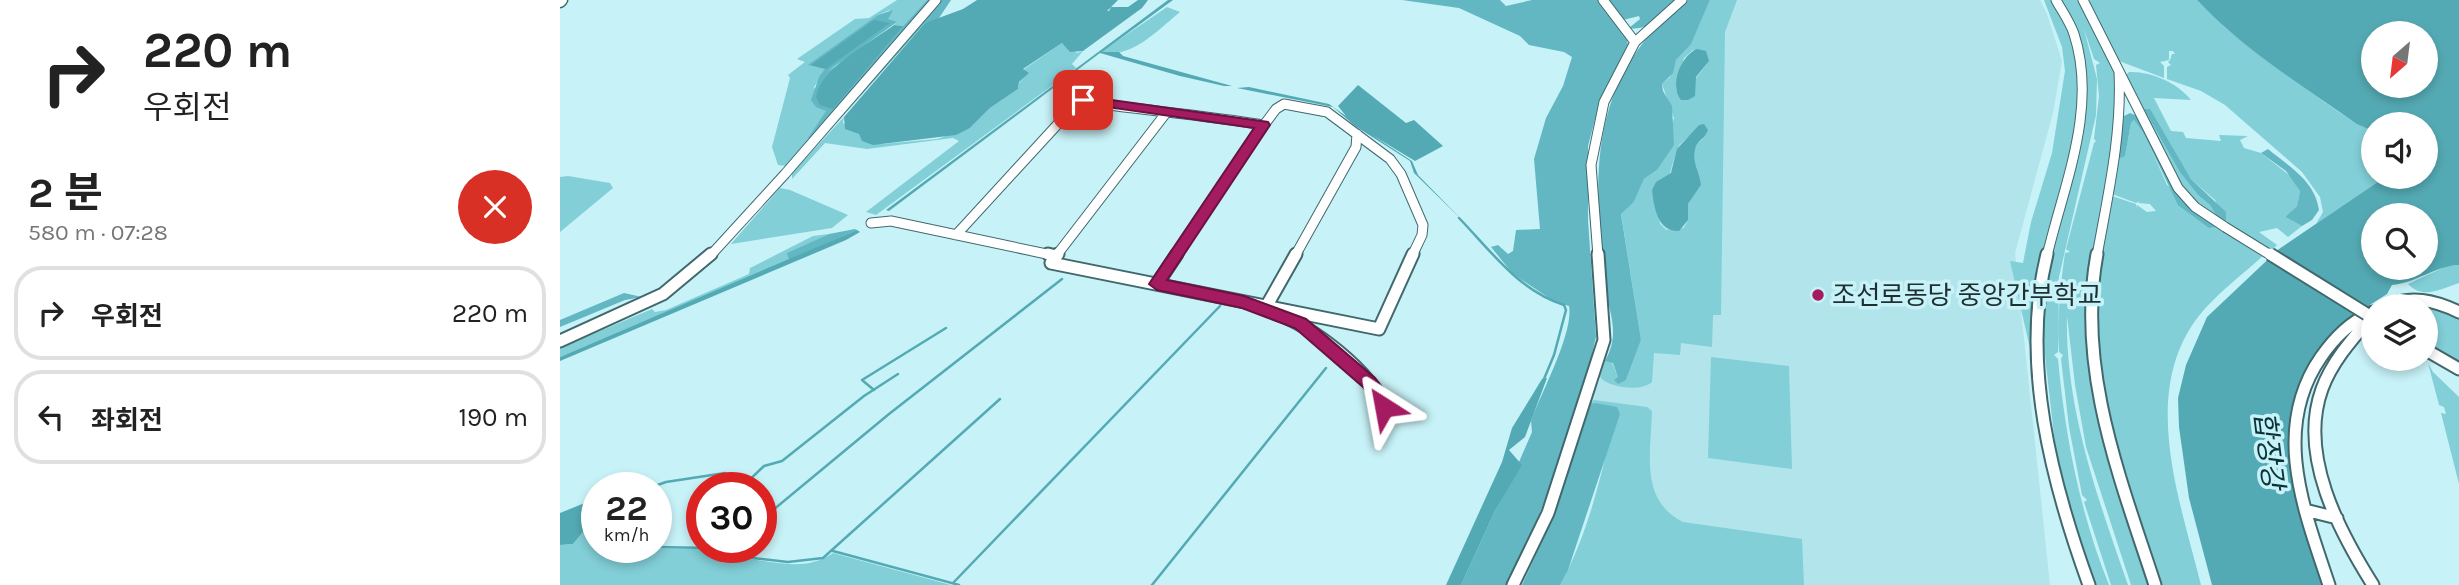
<!DOCTYPE html>
<html lang="ko">
<head>
<meta charset="utf-8">
<style>
	body { margin:0; font-family:Karla,"Noto Sans KR",sans-serif; background:#f2f2f2; color:#222; height:100vh; display:flex; flex-direction:column; font-size:26px; white-space:nowrap }
	* { box-sizing:border-box; margin:0 }
	p { font-size:23px; color:#767676 }
	.icon { flex:none; width:38px; height:38px; fill:none; stroke:currentColor; stroke-width:2; stroke-linecap:round; stroke-linejoin:round }
	.map { position:relative; flex:1; overflow:hidden }
	.details { display:flex; flex-direction:column; background:#fff; width:560px }
	.details>* { flex:none }
	.banner { background:#fff; color:#222; overflow:hidden }
	.needle { width:46px; rotate:208deg }
	.tools { position:absolute; left:1801px; top:21px; display:grid; gap:14px }
	.tools a { display:grid; place-items:center; width:77px; height:77px; border-radius:50%; background:#fff; box-shadow:0 4px 10px #0003; font-size:35px }
	.speed { position:absolute; left:21px; top:472px; display:flex; gap:14px; font-size:35px; font-weight:700; text-align:center }
	.speed>* { display:grid; place-content:center; width:91px; height:91px; border-radius:50%; background:#fff; box-shadow:0 4px 10px #0003; line-height:1 }
	.speed small { font-size:18px; font-weight:400 }
	.speed .limit { border:10px solid #d22; background:#fff; color:#111 }
	.pin { position:absolute; display:grid; place-items:center; width:60px; height:60px; color:#fff; margin:-30px; border-radius:14px; box-shadow:0 4px 10px #0006 }
	.me { position:absolute; width:77px; margin:-38px; rotate:326deg; stroke-linejoin:round; filter:drop-shadow(0 0 5px #0008) }
	.turn { display:flex; align-items:center; gap:24px; height:147px; padding:0 28px; font-size:32px }
	.turn .icon { width:91px; height:91px; stroke-width:2.5 }
	.turn b { display:block; font-size:49px; line-height:60px }
	.round { display:grid; place-items:center; flex:none; width:74px; height:74px; border-radius:37px; background:#f2f2f2 }
	.head { display:flex; align-items:center; justify-content:space-between; height:119px; padding:0 28px }
	h1 { font-size:42px; font-weight:700; line-height:52px }
	ul { padding:0; list-style:none }
	li { display:flex; align-items:center; gap:21px; height:94px; margin:0 14px 10px; padding:0 14px; border:4px solid #e0e0e0; border-radius:28px }
	li div { flex:1 }
	li b { display:block; font-size:26px }
	li em { font-style:normal }
	main { display:flex; flex:1; min-height:0 }
	.map>svg:first-child { display:block }
</style>
</head>
<body>
<main>
<section class="details">
<div class="banner">
<div class="turn"><svg class="icon" aria-label="right" viewBox="0 0 24 24"><path d="M7 20v-9h11M14 6l5 5-5 5"/></svg><div><b>220 m</b>우회전</div></div>
</div>
<div class="head"><div><h1>2 분</h1><p>580 m · 07:28</p></div><a class="round" style="background:#d93025;color:#fff"><svg class="icon" aria-label="close" viewBox="0 0 24 24"><path d="M6 6l12 12M18 6L6 18"/></svg></a></div>
<ul>
<li><svg class="icon" aria-label="right" viewBox="0 0 24 24"><path d="M7 20v-9h11M14 6l5 5-5 5"/></svg><div><b>우회전</b></div><em>220 m</em></li>
<li><svg class="icon" aria-label="left" viewBox="0 0 24 24"><path d="M17 20v-9H6M10 6l-5 5 5 5"/></svg><div><b>좌회전</b></div><em>190 m</em></li>
</ul>
</section>
<div class="map">
<svg width="1899" height="585" viewBox="0 0 1899 585">
	<rect width="100%" height="100%" fill="#c7f2f7"/>
	<!-- built -->
	<path fill="#b1e5eb" d="M1152 0H1480L1487 14 1502 61 1493 113 1455 253 1490 585H1214L1107 523 1029 404 1060 336Z"/>
	<!-- green -->
	<path fill="#82cfd8" fill-rule="evenodd" d="M337 0H367L343 26 334 25 336 23 327 19 330 10 318 15 263 68 266 69 254 87 266 111 253 138 227 166 218 165 212 147 230 78 228 75 245 62 237 59 295 19 309 18Z
		M1150 0H1177L1165 32 1161 315H1153L1152 347 1121 343 1120 355 1094 353 1092 382C1082 392 1048 388 1040 377L1045 361H1051L1058 377 1066 380 1081 340 1061 213 1074 202 1084 179 1097 170 1114 118 1102 84 1110 77 1116 60 1131 43ZM1133 50 1147 64 1135 80 1116 91 1124 58ZM1136 130 1143 139C1125 151 1140 169 1141 185L1128 204V220L1124 228 1106 230 1100 224 1099 214 1112 165 1119 145Z
		M1484 0H1493L1511 39 1519 73 1517 122 1478 274 1475 370 1450 261 1463 263 1471 222 1492 153 1505 71 1502 47Z
		M1498 0H1521L1553 64 1559 88 1528 336 1591 585H1571L1526 447 1515 385 1507 316C1505 408 1538 499 1568 585H1551L1524 502 1527 500 1522 495 1509 427 1501 359 1503 355 1499 352C1497 319 1500 286 1505 253L1510 252 1506 249 1534 143 1536 141 1534 139 1539 96 1536 65 1540 63 1534 59 1524 29 1537 79 1536 115 1499 277 1498 352 1494 355 1498 359C1505 436 1520 513 1549 585H1532L1498 471 1482 329 1485 285 1526 104 1525 76Z
		M1530 0H1637C1671 36 1709 63 1749 91 1770 106 1790 121 1813 131V177H1825L1756 224 1763 212 1760 197 1742 172 1665 105 1641 91 1607 79V67L1611 65 1608 62 1610 60 1612 54H1615L1613 51H1609V60L1600 62 1604 66V78L1559 61 1528 3Z
		M607 7 620 12C599 29 571 60 541 52Z
		M502 43 517 53 523 51 512 64 516 68 316 215 306 212 399 141 393 138 307 149 265 143 232 179V173L284 117 283 123 299 134 322 144 377 139 410 128 430 108 458 89 459 83 468 73 463 70Z
		M1569 72C1591 71 1618 83 1631 100L1594 98 1611 131 1623 132 1626 138 1661 141 1659 135 1688 136 1680 140 1684 148 1701 153 1734 179 1740 191 1737 206 1725 217 1742 226 1728 237 1717 228 1699 232 1717 245 1712 250H1708L1666 223 1655 200 1631 179 1610 145 1639 196 1650 205 1657 217 1625 193 1565 76Z
		M1574 120 1583 131 1607 185 1658 226 1704 255C1682 275 1656 294 1638 317 1579 394 1621 503 1641 585H1599L1558 447 1542 385 1535 335 1540 264 1552 196 1576 204 1577 208V205L1587 212 1596 211 1590 204 1578 203 1580 201 1576 203 1552 194 1558 159 1565 155 1571 123Z
		M8 176 50 183 53 188 0 232V177Z
		M220 188 230 190 288 215 272 228 171 244Z
		M269 234 228 253 229 260 0 357V348L92 309 95 312 106 310 189 274 190 268 253 236Z
		M1899 265V283C1881 289 1863 300 1848 284L1887 266Z
		M1861 302 1899 316V365L1866 345V306H1840Z
		M1151 357 1229 366 1232 469 1148 458Z
		M1868 363 1873 372 1899 397V484L1881 413 1886 414 1884 407 1879 405Z
		M1034 400 1087 407 1092 411C1091 452 1079 500 1123 522L1242 539 1244 585H1000C1030 531 1043 467 1057 408L1036 403 1029 404Z
		M37 515V548L151 549 163 563 168 562 170 557C204 558 242 575 273 553L391 585H0V545L13 544Z"/>
	<!-- forest -->
	<path fill="#62b7c2" d="M367 0H372L253 138H248L266 111 256 107 251 100 259 77 265 69 248 65 318 15 333 10 328 19 337 22 268 71 343 26Z
		M379 0H391L377 21 365 23 251 152Z
		M842 0H940L946 6 972 0H1040L1067 38 1068 47 1040 100 1028 146V220L1036 337 1024 387 994 476 973 531 946 585H901L935 511 961 465 959 462 972 432 971 421C981 393 1014 332 1009 306L995 302 953 274 931 247 938 245 948 254 953 251 956 230 980 229 974 159 986 118 1003 86 1012 57 1004 52 969 45 960 36 899 8Z
		M1048 0H1119C1105 12 1089 32 1069 28L1080 19 1079 16 1063 20Z
		M1128 0H1150L1131 44 1116 60 1113 73 1102 84 1103 91 1112 106 1114 145 1097 170 1084 179 1074 202 1061 214 1081 340 1066 380 1058 384 1054 380 1058 377 1053 363 1045 361C1061 333 1049 314 1045 284 1035 194 1027 105 1092 32 1102 20 1116 10 1128 0Z
		M1584 109H1590L1631 179 1666 212V223L1657 217 1650 205 1639 196 1620 172Z
		M1570 113 1580 117 1609 178 1658 226 1649 228 1618 205 1583 132 1574 120 1571 123 1565 156 1558 159 1564 116Z
		M1708 149C1728 166 1755 180 1759 210L1752 220 1742 226 1725 217 1737 206 1740 191 1726 171 1701 153Z
		M295 229 297 230 229 260 227 253 269 234Z
		M64 293 82 297 65 300 0 327V320Z
		M1036 403 1057 407 1060 414 1008 570 1000 585H962L994 515 1029 404Z"/>
	<!-- water -->
	<path fill="#54aab4" fill-rule="evenodd" d="M417 0H558L547 11H549L551 7H568L578 0H588L582 8 523 51 510 52 502 43 463 69 469 73 459 82 458 89 430 108 410 128 396 135 313 145 302 141 299 134 285 129 284 117 365 23 403 9Z
		M608 0H613L542 52H559L563 56 672 86H664L620 76 540 53 329 211 326 210Z
		M1637 0H1899V265C1875 266 1856 283 1832 285L1827 294 1792 316 1770 339 1751 368 1735 448 1766 585H1652L1629 498 1619 427 1618 398 1626 365 1647 317 1719 249 1825 177H1866V124H1813V131L1797 124C1741 85 1684 50 1637 0ZM1813 33H1866V86H1813ZM1813 215H1866V268H1813Z
		M314 20 330 23 266 69 251 65Z
		M334 25 343 26 273 109 260 105 256 97C261 67 310 43 334 25Z
		M1137 49 1146 51 1149 61 1136 77 1135 96 1128 100H1121C1109 86 1121 55 1137 49Z
		M798 85 846 123 854 120 883 146 855 161 812 135 852 161 858 175 902 220 854 173 850 161 795 126 773 107 677 88 689 87 769 104 786 116 778 106Z
		M1144 124 1148 130C1145 139 1136 141 1135 150 1132 163 1140 172 1141 185L1128 204V220L1119 231C1098 232 1094 208 1092 190L1096 182 1111 173 1117 149 1139 125Z
		M297 230 300 232 286 240 0 361V357Z
		M987 378 965 437 949 450 962 465 935 511 901 585H886L942 462 952 428 982 379Z
		M37 498V515L13 544 0 545V513Z"/>
	<g fill="none" stroke-linecap="round" stroke-linejoin="round">
		<!-- stream -->
		<path stroke="#54aab4" stroke-width="2.5" d="M899 218C932 252 958 290 1004 305L1006 310 994 355 984 379
			M314 390 302 380 386 328
			M89 488 106 482 165 473 169 477
			M181 488 204 466 222 461 304 396 338 374
			M201 520 329 414 502 279
			M96 547 151 548
			M152 548 166 561
			M273 551 399 585
			M167 553 173 548
			M166 555 228 562 263 558 440 399
			M393 583 660 306
			M592 585 766 368"/>
		<defs>
			<path id="minor-far1" d="M1043 0 1075 42
				M1523 0 1618 188 1635 207 1665 227
				M311 223 331 221 496 256
				M396 235 519 101C581 110 642 115 704 125
				M150 256 225 174 376 0
				M496 256 606 113
				M616 256 704 125 716 109 724 104 767 112 830 159 841 174 863 225 862 235 852 256
				M735 256 796 147 797 134
				M1038 256 1031 165 1044 102 1075 42 1122 0
				M1487 256C1504 184 1538 108 1514 34 1510 22 1502 11 1496 0
				M1537 256C1548 194 1562 135 1559 72"/>
			<path id="minor" d="M488 254 496 256
				M498 254 491 263 819 329 853 254
				M1487 254C1460 363 1492 483 1529 585
				M1537 254C1516 368 1560 478 1595 585
				M597 284 617 254
				M1825 306C1851 295 1874 300 1899 312
				M706 307 736 254
				M716 314C752 326 811 371 824 407
				M1813 315C1794 337 1772 361 1762 389 1738 455 1779 531 1813 585
				M0 341 103 294 151 254
				M1866 350 1899 369
				M1745 510 1777 518
				M953 585 988 513 1044 340 1038 254
				M1769 585C1744 510 1711 429 1761 357 1775 337 1790 322 1813 312"/>
			<path id="major" d="M0 2 2 0"/>
		</defs>
		<!-- minor-far1 casing -->
		<use href="#minor-far1" stroke="#41686d" stroke-width="11"/>
		<!-- minor casing -->
		<use href="#minor" stroke="#41686d" stroke-width="15"/>
		<!-- major casing -->
		<use href="#major" stroke="#41686d" stroke-width="13"/>
		<!-- minor-far1 -->
		<use href="#minor-far1" stroke="#fff" stroke-width="9"/>
		<!-- minor -->
		<use href="#minor" stroke="#fff" stroke-width="11"/>
		<!-- major -->
		<use href="#major" stroke="#fff" stroke-width="10"/>
		<defs>
			<path id="minor-bridge-far1" d="M1665 227 1712 256"/>
			<path id="minor-bridge" d="M1710 254 1813 318"/>
		</defs>
		<!-- minor-bridge-far1 casing -->
		<use href="#minor-bridge-far1" stroke="#41686d" stroke-width="11" stroke-linecap="butt"/>
		<!-- minor-bridge casing -->
		<use href="#minor-bridge" stroke="#41686d" stroke-width="15" stroke-linecap="butt"/>
		<!-- minor-bridge-far1 -->
		<use href="#minor-bridge-far1" stroke="#fff" stroke-width="9"/>
		<!-- minor-bridge -->
		<use href="#minor-bridge" stroke="#fff" stroke-width="11"/>
	</g>
	<!-- route -->
	<path fill="#a51b62" stroke="#6b1240" stroke-width="2" d="M523 96 708 122 710 125 607 280 684 296 746 319 815 378 832 400 831 412H818L815 403 803 387 735 328 682 308 597 290 589 284 694 128 519 103V97Z"/>
	<!-- markers -->
	<circle fill="#a51b62" stroke="#c7f2f7" stroke-width="2.5" cx="1258" cy="295" r="7"/>
	<g text-anchor="middle" dominant-baseline="central" stroke-width="7" stroke-linejoin="round" paint-order="stroke">
		<!-- poi labels -->
		<g font-size="26" fill="#1e2f31" stroke="#c7f2f7" text-anchor="start">
			<text x="1272" y="295">조선로동당 중앙간부학교</text>
		</g>
		<!-- water labels -->
		<g font-size="28" font-style="italic" fill="#093439" stroke="#c7f2f7">
			<text transform="translate(1709 450) rotate(83)">합장강</text>
		</g>
	</g>
</svg>
<div class="tools">
<a><svg class="needle" viewBox="-14 -14 28 28"><path d="M0-13l5 13h-10z" fill="#e53935"/><path d="M0 13l5-13h-10z" fill="#767676"/></svg></a>
<a><svg class="icon" aria-label="sound" viewBox="0 0 24 24"><path d="M4 9h4l5-4v14l-5-4H4zM17 9q2 3 0 6"/></svg></a>
<a><svg class="icon" aria-label="search" viewBox="0 0 24 24"><circle cx="10" cy="10" r="6"/><path d="M15 15l6 6"/></svg></a>
<a><svg class="icon" aria-label="layers" viewBox="0 0 24 24"><path d="M12 4l9 5-9 5-9-5zM3 14l9 5 9-5"/></svg></a>
</div>
<div class="speed"><div>22<small>km/h</small></div><div class="limit">30</div></div>
<div class="pin" style="left:523px;top:100px;background:#d93025"><svg class="icon" aria-label="arrive" viewBox="0 0 24 24"><path d="M6 21V4h12l-3 4 3 4H6"/></svg></div>
<svg class="me" style="left:824px;top:407px" viewBox="-20 -20 40 40"><path d="M0-17L14 15 0 8-14 15z" fill="#a51b62" stroke="#fff" stroke-width="4"/></svg>
</div>
</main>
</body>
</html>
